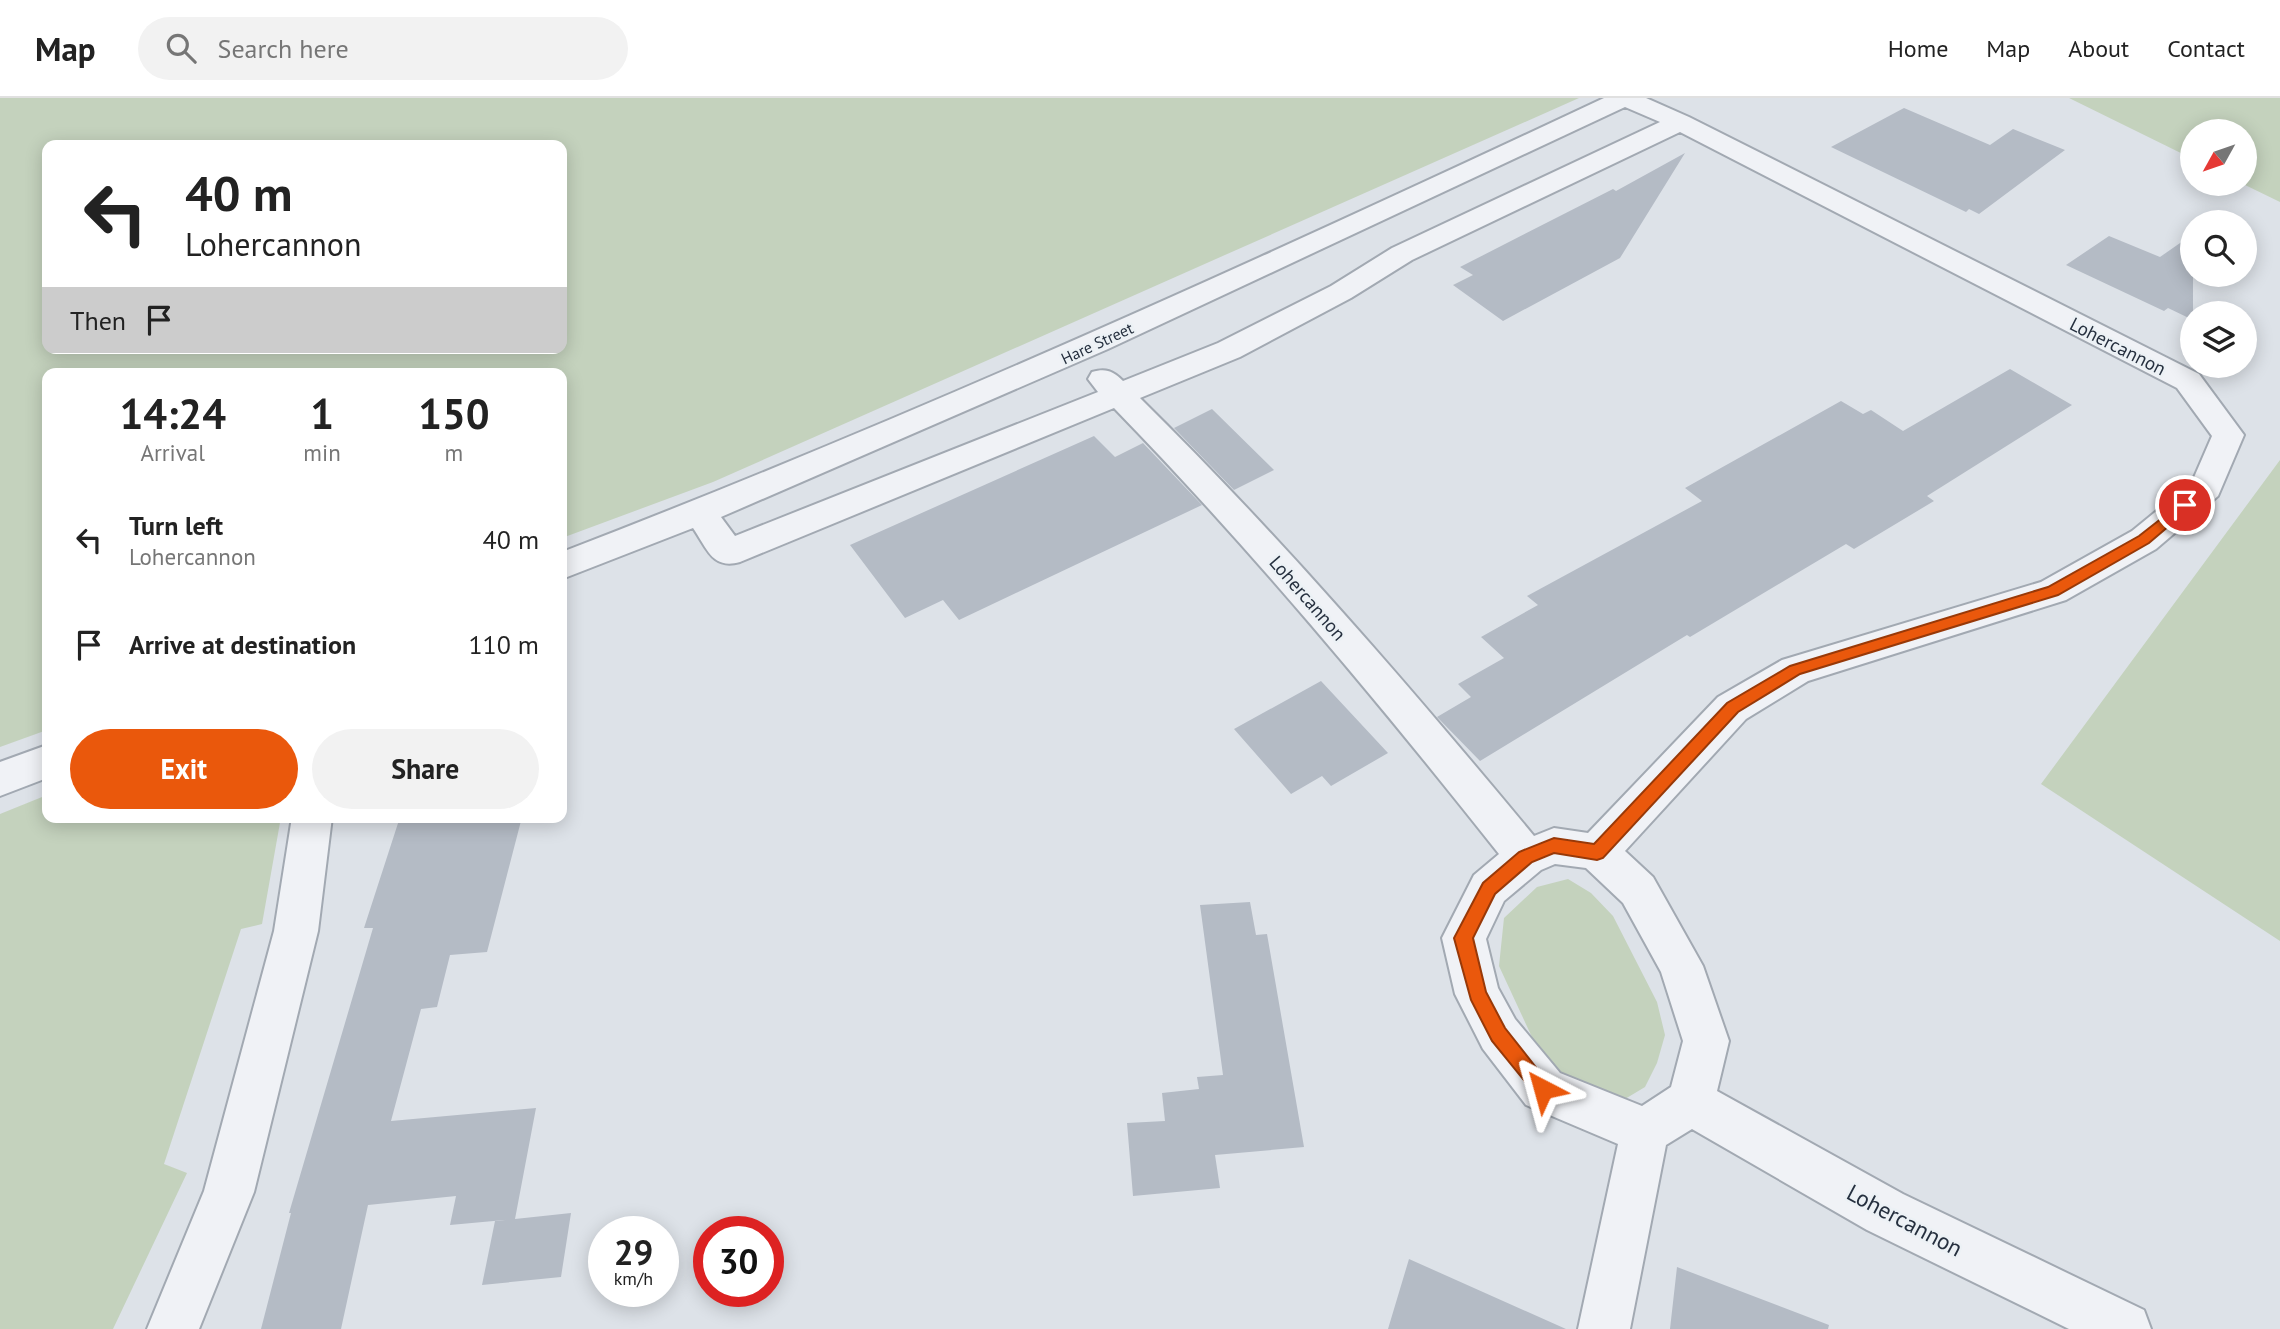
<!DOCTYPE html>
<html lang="en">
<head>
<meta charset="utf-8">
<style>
	body { margin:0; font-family:"PT Sans",sans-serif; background:#f2f2f2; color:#222; height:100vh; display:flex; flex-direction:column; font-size:26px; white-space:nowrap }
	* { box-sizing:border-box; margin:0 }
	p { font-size:23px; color:#767676 }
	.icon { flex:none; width:38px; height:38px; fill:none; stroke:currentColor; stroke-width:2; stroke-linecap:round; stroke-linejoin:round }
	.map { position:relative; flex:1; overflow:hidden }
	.sheet { position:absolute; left:42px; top:270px; width:525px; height:455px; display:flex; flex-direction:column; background:#fff; border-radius:14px; box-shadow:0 4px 18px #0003 }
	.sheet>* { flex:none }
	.banner { position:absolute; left:42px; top:42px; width:525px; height:214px; border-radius:14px; box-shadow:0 4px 18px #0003; background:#fff; color:#222; overflow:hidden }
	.needle { width:46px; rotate:230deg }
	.controls { position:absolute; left:2180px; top:21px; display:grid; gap:14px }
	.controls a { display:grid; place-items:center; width:77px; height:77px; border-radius:50%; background:#fff; box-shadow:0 4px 18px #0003; font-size:35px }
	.speed { position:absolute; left:588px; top:1118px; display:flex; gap:14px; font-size:35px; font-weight:700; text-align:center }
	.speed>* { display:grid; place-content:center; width:91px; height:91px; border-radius:50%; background:#fff; box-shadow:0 4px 18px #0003; line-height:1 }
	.speed small { font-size:18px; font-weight:400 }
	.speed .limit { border:10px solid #d22; background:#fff; color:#111 }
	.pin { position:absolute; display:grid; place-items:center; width:60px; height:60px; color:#fff; margin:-30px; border:4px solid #fff; border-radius:50%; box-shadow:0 2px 7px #0007 }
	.me { position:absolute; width:77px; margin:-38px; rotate:321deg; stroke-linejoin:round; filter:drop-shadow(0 0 5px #0008) }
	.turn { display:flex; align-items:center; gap:24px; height:147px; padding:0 28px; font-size:32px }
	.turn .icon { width:91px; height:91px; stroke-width:2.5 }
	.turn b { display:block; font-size:49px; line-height:60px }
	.then { display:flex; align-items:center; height:66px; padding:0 28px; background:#0003; gap:14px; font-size:26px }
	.eta { display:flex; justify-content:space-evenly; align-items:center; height:119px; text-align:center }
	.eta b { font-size:42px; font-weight:800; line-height:49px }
	.button { display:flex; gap:14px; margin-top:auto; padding:14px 28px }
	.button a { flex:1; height:80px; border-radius:42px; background:#ea580c; color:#fff; font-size:28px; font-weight:800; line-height:80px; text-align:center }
	.button a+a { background:#f2f2f2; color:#222 }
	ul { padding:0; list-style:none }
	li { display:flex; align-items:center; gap:21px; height:105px; padding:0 28px }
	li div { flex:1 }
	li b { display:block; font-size:26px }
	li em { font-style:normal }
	header { display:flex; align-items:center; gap:42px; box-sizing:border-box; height:98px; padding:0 35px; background:#fff; border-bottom:2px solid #e0e0e0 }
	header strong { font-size:33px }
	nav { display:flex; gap:38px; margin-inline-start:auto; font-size:24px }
	.search { width:490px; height:63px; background:#f2f2f2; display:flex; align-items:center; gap:18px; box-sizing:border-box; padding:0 24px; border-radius:38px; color:#767676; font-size:26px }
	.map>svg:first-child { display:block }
</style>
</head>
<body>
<header>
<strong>Map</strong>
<div class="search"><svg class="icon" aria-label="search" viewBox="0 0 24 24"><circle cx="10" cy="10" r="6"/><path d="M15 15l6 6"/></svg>Search here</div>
<nav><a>Home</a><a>Map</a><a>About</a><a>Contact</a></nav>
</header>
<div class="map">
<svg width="2280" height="1231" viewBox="0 0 2280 1231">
	<rect width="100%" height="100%" fill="#dde2e8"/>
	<!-- green -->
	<path fill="#c4d2bd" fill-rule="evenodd" d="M0 0H1579L713 384 562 440V275H47V632L0 649ZM47 47H562V250H47Z
		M2069 0H2280V104L2243 86H2245V33H2193V61Z
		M2280 362V843L2041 686Z
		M47 697V719H281L262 826 241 831 164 1066 187 1075 113 1231H0V716Z
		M1568 781 1591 795 1613 818 1657 904 1665 937 1657 965 1645 989 1620 1004 1560 974 1537 950 1499 868 1504 820 1537 789Z"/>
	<!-- building -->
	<path fill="#b4bbc5" d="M1904 10 1990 47 2013 31 2065 52 1979 116 1969 111 1966 114 1831 49Z
		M1685 55 1620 160 1503 223 1453 187 1473 177 1460 169 1613 91 1616 93Z
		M2193 136V222L2168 210 2164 213 2066 167 2109 138 2160 159Z
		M2010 271 2072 307 1927 398 1934 403 1854 451 1846 446 1690 539 1687 537 1480 663 1437 619 1471 599 1458 586 1504 560 1481 539 1538 507 1527 498 1702 403 1685 390 1841 303 1863 316 1871 312 1903 333Z
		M1212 311 1274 372 1234 392 1174 330Z
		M1094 338 1115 359 1143 345 1202 407 959 522 943 502 905 520 850 447Z
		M1321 583 1388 655 1331 688 1322 678 1291 696 1234 631Z
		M400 719H522L487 854 450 857 437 909 421 911 391 1023 536 1010 515 1121 450 1127 456 1098 368 1107 341 1231H261L291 1115H289L373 830H364Z
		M1250 804 1256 837 1267 836 1304 1049 1215 1057 1220 1090 1133 1098 1127 1025 1165 1023 1162 995 1199 991 1197 979 1223 977 1200 807Z
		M571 1115 561 1179 482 1187 495 1123Z
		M1409 1161 1566 1231H1388Z
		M1677 1169 1829 1227 1828 1231H1670Z"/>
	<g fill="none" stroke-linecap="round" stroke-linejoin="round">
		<defs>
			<path id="minor" d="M1604 0H1646L1689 19 2199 276 2244 337 2218 398 2156 451 2066 502 1808 583 1746 621 1625 753 1653 779 1703 868 1729 943 1717 993 1903 1096 2144 1212 2151 1231H2069L1867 1132 1692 1031 1666 1047 1630 1231H1578L1618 1046 1526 1007 1483 951 1455 896 1442 840 1474 777 1499 756C1377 602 1251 451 1114 310L740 464C712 472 707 450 693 430L562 481V454C916 318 1261 161 1604 0ZM1625 9 1660 24 1392 150 1331 188 1218 245 1123 283C1113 273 1106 270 1092 274L1088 281 1098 294 735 438 721 419 1108 251ZM1680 34 2177 290 2212 338 2192 384 2132 433 2041 484 1782 562 1718 599 1588 735 1554 730 1534 738C1408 586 1280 438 1140 300L1240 259 1351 200 1412 162ZM1555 766 1586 770 1623 805 1661 874 1683 943 1671 989 1642 1008 1560 975 1515 921 1498 890 1486 841 1504 803 1541 772Z
				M47 647V680L0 698V664Z
				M292 719H332L318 833 254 1094 199 1231H147L204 1093 274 833Z"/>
		</defs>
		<!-- minor casing -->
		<use href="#minor" stroke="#a2a9b2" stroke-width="4"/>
		<!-- minor -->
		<use href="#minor" fill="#f0f2f6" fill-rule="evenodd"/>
	</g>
	<!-- route -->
	<path fill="#ea580c" stroke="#983908" stroke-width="2" d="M2185 402 2192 407 2190 410 2149 445 2058 497 1800 576 1738 614 1603 760 1597 762 1554 755 1532 764 1495 796 1473 840 1486 894 1505 930 1553 991 1550 997 1543 1000 1536 997 1492 943 1471 902 1454 840 1483 785 1519 754 1554 740 1594 746 1727 605 1790 568 2048 489 2139 438Z"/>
	<g text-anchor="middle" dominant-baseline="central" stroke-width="5" stroke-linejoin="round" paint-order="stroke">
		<!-- far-street labels -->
		<g font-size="16" fill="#26303f" stroke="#ecf1f5">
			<text transform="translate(1097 245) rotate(-25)">Hare Street</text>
		</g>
		<!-- street labels -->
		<g font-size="19" fill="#26303f" stroke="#ecf1f5">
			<text transform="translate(2118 248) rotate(27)">Lohercannon</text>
			<text transform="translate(1308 500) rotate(49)">Lohercannon</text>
		</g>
		<!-- near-street labels -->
		<g font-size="23" fill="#26303f" stroke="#ecf1f5">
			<text transform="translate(1905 1122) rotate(28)">Lohercannon</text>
		</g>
	</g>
</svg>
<div class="controls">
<a><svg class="needle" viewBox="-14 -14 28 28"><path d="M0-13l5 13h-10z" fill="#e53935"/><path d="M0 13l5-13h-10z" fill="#767676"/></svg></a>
<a><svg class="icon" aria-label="search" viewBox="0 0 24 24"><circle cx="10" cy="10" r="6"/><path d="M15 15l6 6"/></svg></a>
<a><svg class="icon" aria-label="layers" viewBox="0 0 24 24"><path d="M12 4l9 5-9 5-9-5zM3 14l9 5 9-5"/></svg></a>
</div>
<div class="speed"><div>29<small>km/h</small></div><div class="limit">30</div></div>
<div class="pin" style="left:2185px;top:407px;background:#d93025"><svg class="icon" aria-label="arrive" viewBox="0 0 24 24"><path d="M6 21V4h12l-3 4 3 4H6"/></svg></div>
<svg class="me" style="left:1543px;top:991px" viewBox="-20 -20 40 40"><path d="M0-17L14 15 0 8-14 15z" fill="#ea580c" stroke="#fff" stroke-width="4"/></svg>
<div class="banner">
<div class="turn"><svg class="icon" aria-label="left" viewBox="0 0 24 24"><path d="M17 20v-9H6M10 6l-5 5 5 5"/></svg><div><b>40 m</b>Lohercannon</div></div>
<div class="then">Then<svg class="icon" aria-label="arrive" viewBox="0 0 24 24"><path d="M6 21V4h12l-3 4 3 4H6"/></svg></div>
</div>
<section class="sheet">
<div class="eta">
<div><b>14:24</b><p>Arrival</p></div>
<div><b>1</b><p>min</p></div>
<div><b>150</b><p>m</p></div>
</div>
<ul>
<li><svg class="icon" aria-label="left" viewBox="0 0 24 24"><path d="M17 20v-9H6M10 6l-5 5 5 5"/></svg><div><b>Turn left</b><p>Lohercannon</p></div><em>40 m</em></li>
<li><svg class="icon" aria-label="arrive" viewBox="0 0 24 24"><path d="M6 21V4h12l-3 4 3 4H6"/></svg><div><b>Arrive at destination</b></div><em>110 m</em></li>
</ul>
<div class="button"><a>Exit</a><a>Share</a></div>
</section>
</div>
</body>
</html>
